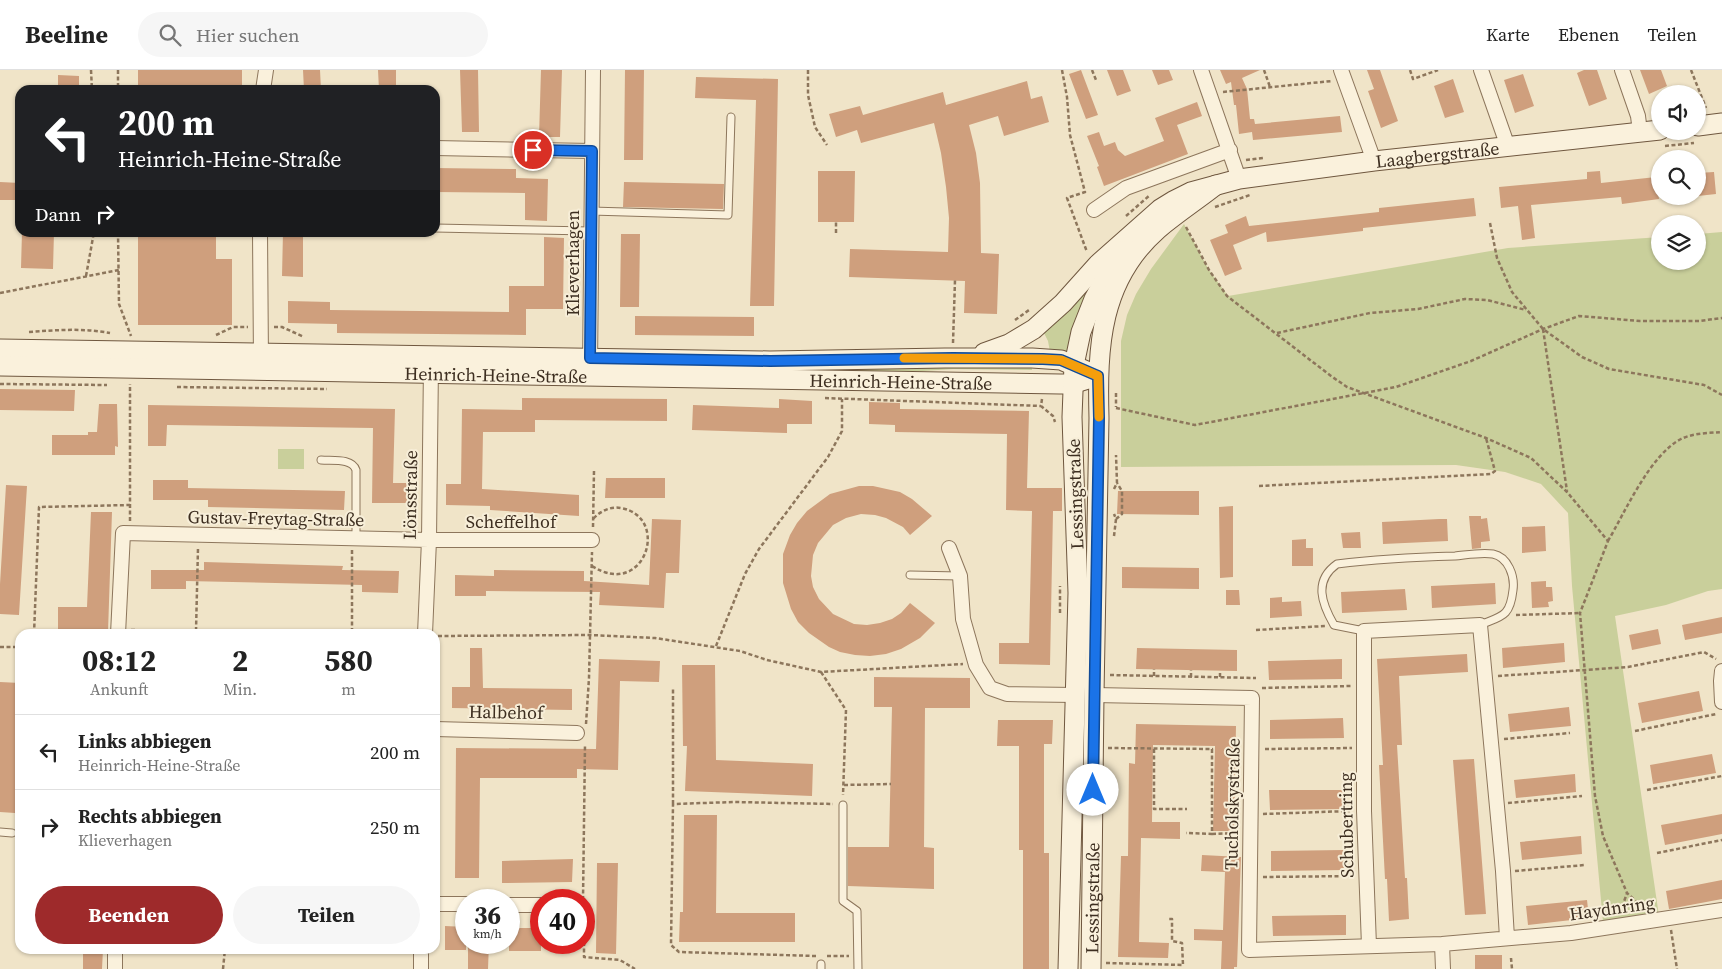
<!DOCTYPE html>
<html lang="de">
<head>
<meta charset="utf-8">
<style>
	body { margin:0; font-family:"Source Serif 4",serif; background:#f6f6f6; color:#222; height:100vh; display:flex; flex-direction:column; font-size:19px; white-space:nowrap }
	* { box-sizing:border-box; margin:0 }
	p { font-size:16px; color:#767676 }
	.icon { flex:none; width:28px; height:28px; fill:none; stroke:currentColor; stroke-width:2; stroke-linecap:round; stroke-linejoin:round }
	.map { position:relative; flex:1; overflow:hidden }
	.side { position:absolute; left:15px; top:559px; width:425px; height:325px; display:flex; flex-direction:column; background:#fff; border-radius:15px; box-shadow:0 1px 4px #0004 }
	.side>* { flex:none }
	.guide { position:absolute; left:15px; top:15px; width:425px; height:152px; border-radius:15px; box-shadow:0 1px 4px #0004; background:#202124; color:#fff; overflow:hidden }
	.buttons { position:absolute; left:1651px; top:15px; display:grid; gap:10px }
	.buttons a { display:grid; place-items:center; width:55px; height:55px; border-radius:50%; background:#fff; box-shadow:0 1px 4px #0004; font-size:25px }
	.speed { position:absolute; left:455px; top:819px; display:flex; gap:10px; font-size:25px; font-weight:700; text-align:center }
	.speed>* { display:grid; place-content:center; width:65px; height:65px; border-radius:50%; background:#fff; box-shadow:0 1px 4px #0004; line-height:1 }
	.speed small { font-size:12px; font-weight:400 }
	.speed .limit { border:8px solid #d22; background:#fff; color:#111 }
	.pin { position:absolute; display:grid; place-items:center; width:42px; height:42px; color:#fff; margin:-21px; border:2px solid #fff; border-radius:50%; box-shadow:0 1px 5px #0007 }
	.me { position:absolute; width:55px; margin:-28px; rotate:0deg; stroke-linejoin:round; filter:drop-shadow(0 0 4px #0008) }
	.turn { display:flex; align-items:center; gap:18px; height:105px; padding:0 20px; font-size:22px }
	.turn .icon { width:65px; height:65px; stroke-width:2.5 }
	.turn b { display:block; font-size:35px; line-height:42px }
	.then { display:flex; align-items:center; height:48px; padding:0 20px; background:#0003; gap:10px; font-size:19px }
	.eta { display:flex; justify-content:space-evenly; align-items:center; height:85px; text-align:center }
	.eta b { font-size:30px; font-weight:700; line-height:35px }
	.primary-button { display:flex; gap:10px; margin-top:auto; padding:10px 20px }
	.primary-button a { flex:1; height:58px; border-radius:30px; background:#9e2a2b; color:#fff; font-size:20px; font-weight:700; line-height:58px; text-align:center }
	.primary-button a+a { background:#f6f6f6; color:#222 }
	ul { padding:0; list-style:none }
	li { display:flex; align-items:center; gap:15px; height:75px; padding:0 20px; border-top:1px solid #e0e0e0 }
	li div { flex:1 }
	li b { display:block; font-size:19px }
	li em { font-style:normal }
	header { display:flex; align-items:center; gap:30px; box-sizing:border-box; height:70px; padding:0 25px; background:#fff; border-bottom:1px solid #e0e0e0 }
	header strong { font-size:24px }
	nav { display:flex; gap:28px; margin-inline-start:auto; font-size:18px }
	.search { width:350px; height:45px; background:#f6f6f6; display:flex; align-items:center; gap:12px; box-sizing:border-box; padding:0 18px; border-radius:28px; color:#767676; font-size:19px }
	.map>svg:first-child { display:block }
</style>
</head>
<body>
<header>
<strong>Beeline</strong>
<div class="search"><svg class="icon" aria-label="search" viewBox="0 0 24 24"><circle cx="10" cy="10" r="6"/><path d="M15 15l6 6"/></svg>Hier suchen</div>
<nav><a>Karte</a><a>Ebenen</a><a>Teilen</a></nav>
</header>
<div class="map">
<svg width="1722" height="899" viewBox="0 0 1722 899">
	<rect width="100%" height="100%" fill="#f0e4c8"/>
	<!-- green -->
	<path fill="#c9cf9b" d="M1184 154 1209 200 1228 226 1508 178 1660 167V191H1698V164L1722 162V519L1708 521 1666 535 1615 546 1659 846 1603 852 1572 516 1568 443 1541 414 1505 402 1456 395 1121 397V271L1127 245 1136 224 1151 199Z
		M1085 220 1088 222 1068 282H1050L1048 271 1043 261Z
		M1032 296V300L953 299 893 303 778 302 777 298Z
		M304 379V399H278V379Z"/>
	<!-- building -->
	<path fill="#cf9f7d" d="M138 0H242V20H138Z
		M303 0H320L321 20H304Z
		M378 0H396V20H379Z
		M460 0H478L479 62H462Z
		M541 0H562L560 67H539Z
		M625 0H644L643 90H624Z
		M1081 0 1098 45 1086 49 1069 4Z
		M1107 0H1123L1131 21 1117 26Z
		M1152 0H1169L1173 10 1158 15Z
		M1220 0H1260L1242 8 1247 19 1250 49H1254L1255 54 1340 46 1342 62 1253 70 1252 62 1239 64 1236 35H1234L1231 12 1226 14Z
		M1367 0H1380L1398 51 1381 58 1368 21 1374 19Z
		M1584 0H1597L1607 29 1589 36 1577 3Z
		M1640 0H1661L1667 16 1649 24Z
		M1523 4 1534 36 1515 43 1504 10Z
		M58 5 79 6V20H58Z
		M696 7 778 9 774 236H750L756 30 695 28Z
		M1453 9 1464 42 1445 48 1434 16Z
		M1027 11 1031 29 1042 26 1049 52 1004 66 998 46 969 55 976 83 980 113 981 183 999 184 997 244 964 243 965 211 849 207 850 179 948 182 949 148 946 117 941 83 934 53 861 73 857 60 836 67 829 44 860 36 863 45 943 22 946 35Z
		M1197 32 1202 46 1177 55 1188 84 1104 116 1097 97 1099 96 1087 66 1099 62 1104 76 1115 72 1118 80 1125 86 1164 71 1155 48Z
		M435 98 516 99V108L548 109 547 151 525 150V123L435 122Z
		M818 101H855L854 152H818Z
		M1600 101 1601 113 1656 107 1659 129 1622 134 1621 127 1531 135 1535 168 1522 170 1518 136 1501 138 1499 117 1587 109V102Z
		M1714 102 1716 124 1698 126V103Z
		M0 112 20 113V130H0Z
		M624 112 724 114 723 139 623 137Z
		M1474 128 1476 146 1363 158V161L1267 172 1266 162 1233 175 1242 199 1225 206 1210 170 1228 163 1225 155 1246 146 1249 156 1379 142V138Z
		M22 162H54L53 199 21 198Z
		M138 162H216V189H232V255H138Z
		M283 162H303V207L282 206Z
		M621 164H640L639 237H620Z
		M544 167 564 168 563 239H526V265L337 263V254L288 253V231L330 232V240L509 242V216H544Z
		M635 246 754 247V266L635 265Z
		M0 319 75 320 74 341 0 340Z
		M522 328 667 329V351L535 350V362H483L482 419 579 425V446L490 440V436L446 435V414H461L462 339 522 340Z
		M779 329 812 331V354H787V363L692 360 693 335 779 338Z
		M869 332 900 333V339L1029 341 1027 418H1062V441H1053L1050 595 999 594V573H1029L1032 441 1006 440 1007 364 895 362V355L869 354Z
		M99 334H117L118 377 115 376V385H52V365H88V362H97Z
		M148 335 395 339 393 413H408V433H372L373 358 167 355 166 376H148Z
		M606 408H665V428H605Z
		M153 410H188V418L345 421 344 440 208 437V430H153Z
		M6 415 27 416 19 545 0 544V514Z
		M859 416H873L900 422 912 429 932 446 910 465 903 457 886 448 875 445 861 444 846 448 833 455 818 473 813 485 811 506 813 517 819 529 833 544 854 554 867 555 880 553 892 549 901 543 910 533 935 553 920 568 901 579 886 584 870 586 855 585 840 582 829 577 809 563 798 552 791 539 783 513V484L790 465 797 453 807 441 830 424Z
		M1118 421H1199V445L1117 444Z
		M1233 436V507L1220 508 1219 437Z
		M91 442H112L108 562 58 561V537H87Z
		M1469 446H1481V449L1487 448 1490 471 1481 472V478L1472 479Z
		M652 449 681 450 679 503H666L664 538 599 535 600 522 486 521V526H455V505L494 506V500L584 501V511L649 515Z
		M1439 449H1447L1448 471 1383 474 1382 452Z
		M1545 456 1546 481 1522 483V457Z
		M1360 462 1361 478H1343L1341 463Z
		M1306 469V478H1313V496H1292V470Z
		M204 492 343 496 342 500 399 501 398 523 362 522V515L186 511V519H151V500H204Z
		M1122 497 1199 498V519L1122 518Z
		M1546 511V517H1552L1553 531 1548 532 1549 537 1532 538 1531 512Z
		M1495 513 1496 534 1432 538 1431 516Z
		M1405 519 1407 540 1342 543 1341 522Z
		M1226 520H1239L1240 535H1226Z
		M1282 527V532L1301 531 1302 546 1270 548V528Z
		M1722 547V563L1685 570 1682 555Z
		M1658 559 1661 574 1632 580 1629 565Z
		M1564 573 1565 592 1503 598 1502 578Z
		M470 578H482L483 618 572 619V640L452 638V617H470Z
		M1137 578 1237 580V601L1136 599Z
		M1467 584 1468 602 1399 606 1402 675H1397L1405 808H1407L1409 849 1389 851 1387 809H1385L1379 695H1383L1377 589Z
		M599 589 660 591 659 612 620 611 618 700 577 699V708H480L479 808H455L456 678 596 679Z
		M1342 589V609L1269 610 1268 591Z
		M682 595H715L716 690 813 694 812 726 685 721 687 676H683Z
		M874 607 970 608V638H925L924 777 934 778V819L848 816V777H889L892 637H874Z
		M0 612 20 613V651L15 743 0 742Z
		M1699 621 1703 641 1642 653 1638 633Z
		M1569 637 1571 656 1510 662 1508 644Z
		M1343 648 1344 668 1270 669V650Z
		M998 650H1053L1052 674H1044V783H1049V899H1023V780H1019V676H997Z
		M1136 654 1236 656 1234 761H1213L1215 676 1153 675 1152 752H1180V769L1141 768 1139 872 1169 873 1168 888 1118 887 1121 786H1128L1129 693 1135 694Z
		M1712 684 1716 703 1653 714 1650 695Z
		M1474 689 1486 844 1465 845 1453 690Z
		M1575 704 1576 722 1516 728 1514 710Z
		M1269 720H1343V739L1270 740Z
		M1722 744V764L1665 775 1661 755Z
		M684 745H717L716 843H795V872H679L680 842H683Z
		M1581 766 1582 784 1522 790 1520 772Z
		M1344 780V800L1271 801V781Z
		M1202 785 1241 787 1237 897H1234V899H1221L1222 871 1194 870V859L1223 860 1225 802 1201 801Z
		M573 789 572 812 502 813V791Z
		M597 793H618L616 884 596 883Z
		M1722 810V829L1669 839 1666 821Z
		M1587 830 1589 848 1528 855 1526 836Z
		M1338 845H1346V865L1273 866 1272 846Z
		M445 856 466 857V880H445Z
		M509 858H541V881H509Z
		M468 872H489L488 899H468Z
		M83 879H103L102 899H83Z
		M1475 885H1502V899H1475Z"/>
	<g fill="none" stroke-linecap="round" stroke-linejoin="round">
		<defs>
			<path id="lane" d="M591 141 728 145 731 47
				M435 158 591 161
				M321 390C333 391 352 388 356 400V468
				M910 505 960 506
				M1364 561 1334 555C1322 534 1313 511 1337 494 1376 489 1416 487 1455 486 1466 485 1481 482 1493 484 1508 487 1515 506 1513 520 1510 547 1502 546 1480 555
				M843 735V831L857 841 858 899
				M0 762 12 763
				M821 894V899"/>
			<path id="street" d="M1201 0 1239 109
				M1341 0 1374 91
				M1481 0 1508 77
				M1622 0 1638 46 1640 62
				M263 20 266 0
				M435 78 592 81
				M1094 140 1126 118 1230 80
				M260 162 261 292
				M590 297 593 0
				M949 478 960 506 963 549 976 595 990 618 1007 624 1076 625
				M118 564 123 463 429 470H592
				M425 564 429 470 431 294
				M1722 601 1721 611 1722 632
				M1094 625 1252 628 1249 880 1442 874 1571 863 1722 840
				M435 659 577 663
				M435 834H466
				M509 835H541
				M1442 874 1443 899
				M1369 876 1364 741V561L1480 555 1503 801 1507 868
				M115 899V879
				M421 899V879"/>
			<g id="secondary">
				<path d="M1698 56 1722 53"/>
				<path d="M0 279 770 291 945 288H1032L1061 290 1098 306"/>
				<path id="s1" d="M984 283 1009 274 1034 259 1063 233 1098 194 1160 139 1173 131 1191 122 1239 109 1374 91 1660 60"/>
				<path id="s2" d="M0 296 1060 314H1072L1098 306"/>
				<path d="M1068 899 1078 523 1072 347 1074 295 1081 262 1094 229 1113 194 1122 181"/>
				<path id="s3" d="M1091 899 1094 625 1099 348C1097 276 1100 210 1158 159 1177 143 1197 130 1216 115"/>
			</g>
		</defs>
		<!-- lane casing -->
		<use href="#lane" stroke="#8d765c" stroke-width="9"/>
		<!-- street casing -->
		<use href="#street" stroke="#8d765c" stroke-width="16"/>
		<!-- secondary casing -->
		<use href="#secondary" stroke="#6f573f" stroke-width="21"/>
		<!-- path -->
		<path stroke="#8d765c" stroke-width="2.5" stroke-dasharray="4 2.5" stroke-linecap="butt" d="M91 0 92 20
			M118 0V20
			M808 0V25L815 57 827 75
			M1062 0 1067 27 1070 65 1085 122 1067 128 1087 182
			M1092 0 1096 10
			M1264 0 1270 17
			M1410 0 1413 9 1438 0
			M1691 0 1706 38
			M1223 22 1332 11
			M1665 76 1694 73
			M1246 90 1263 88
			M1215 137 1250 125
			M1126 146 1150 125
			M1490 153 1497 188 1512 222 1543 259 1582 287 1609 299 1704 315 1722 325
			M1186 157 1209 200 1227 226 1331 306 1347 317 1486 368 1531 388 1567 422 1608 471 1580 543 1595 726 1603 766 1627 823 1643 838
			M118 162 119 234 131 266
			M836 163V152
			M86 206 94 162
			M0 223 119 200
			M1015 250 1029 240
			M274 257H282L304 267
			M1543 259 1567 421
			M29 262C57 260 83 258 110 263
			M1277 263 1370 243 1418 239 1465 229 1487 230 1526 240
			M216 265 233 257H248
			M953 273 955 210
			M0 314 107 315
			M177 317 327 319
			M1116 323V337
			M825 328 1041 336
			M1042 329 1041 336 1053 346 1055 352
			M1116 338 1195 355 1396 317 1471 291 1543 259 1579 246 1640 251H1699L1722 248
			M1259 416 1491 404 1495 401 1486 368
			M1114 419 1117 413 1116 385
			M1116 449 1122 444V421L1117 413
			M130 451V314
			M593 457 594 401
			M1114 466 1116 449 1114 444
			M1608 471C1625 442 1650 385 1681 369 1693 363 1709 363 1722 362
			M352 480V564
			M592 496C645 530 671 447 621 438 611 436 600 441 593 449
			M1060 543V516
			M1516 545 1580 543
			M131 560 329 564
			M1256 560 1325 556
			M196 561 198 478
			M34 564 39 437 130 435
			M438 566 590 565 655 568 740 581 767 590 821 602 963 594
			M716 576 745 504 759 479 828 387 842 361V329
			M0 577H20
			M821 602 846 640 843 725
			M1110 605 1256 608
			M1154 606V599
			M1498 606 1628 597 1704 582 1716 589
			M1191 607V600
			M1220 607V601
			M1262 618 1351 616
			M586 654 589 608 592 482
			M1635 661 1716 644
			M1504 669 1570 663
			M1108 678 1212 679V764L1186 763
			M1154 679V739H1187
			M1265 679 1352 678
			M844 715 891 714
			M1647 720 1722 706
			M1508 733 1582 726
			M673 734V617
			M1263 744 1350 741
			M1212 764 1238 763
			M1657 783 1722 770
			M1515 801 1585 795
			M1263 807 1355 806
			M583 830 585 675
			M1620 843 1627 823
			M1671 860 1677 899
			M584 872V887L620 890 635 899
			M816 886 679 882 671 875 673 734 735 732 833 734
			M827 886H849
			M1511 888 1512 899
			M1106 893 1183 895 1182 873 1172 871V849H1167
			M223 899 225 879"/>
		<!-- lane -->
		<use href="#lane" stroke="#faf1dc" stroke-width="7"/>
		<!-- street -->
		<use href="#street" stroke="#faf1dc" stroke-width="14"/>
		<!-- secondary -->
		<use href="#secondary" stroke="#faf1dc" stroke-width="19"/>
	</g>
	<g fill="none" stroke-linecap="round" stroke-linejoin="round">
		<defs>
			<path id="route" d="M533 80 592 81 590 288 770 291 953 288 1043 289 1061 290 1098 306 1099 348 1093 720"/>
		</defs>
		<!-- route casing -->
		<use href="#route" stroke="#114b97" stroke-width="12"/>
		<!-- route -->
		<use href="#route" stroke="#1a73e8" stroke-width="9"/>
		<!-- slow -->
		<path stroke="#f59e0b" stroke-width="9" d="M904 288 1043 289 1061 290 1098 306 1099 347"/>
	</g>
	<g text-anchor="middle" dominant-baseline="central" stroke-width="4" stroke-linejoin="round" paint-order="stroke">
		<!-- street labels -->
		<g font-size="18" fill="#3d2e20" stroke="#f7eed8">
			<text stroke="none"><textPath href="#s1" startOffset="515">Laagbergstraße</textPath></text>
			<text transform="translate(572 193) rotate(-90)">Klieverhagen</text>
			<text stroke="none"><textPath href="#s2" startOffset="496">Heinrich-Heine-Straße</textPath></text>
			<text stroke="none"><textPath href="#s2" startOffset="901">Heinrich-Heine-Straße</textPath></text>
			<text transform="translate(1075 424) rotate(-92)">Lessingstraße</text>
			<text transform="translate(410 425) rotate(-89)">Lönsstraße</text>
			<text transform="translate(276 448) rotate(1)">Gustav-Freytag-Straße</text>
			<text x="511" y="451">Scheffelhof</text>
			<text transform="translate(506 642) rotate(1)">Halbehof</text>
			<text transform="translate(1232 734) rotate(-89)">Tucholskystraße</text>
			<text transform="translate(1346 755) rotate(-91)">Schubertring</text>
			<text stroke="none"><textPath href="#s3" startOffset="71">Lessingstraße</textPath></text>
			<text transform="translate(1612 838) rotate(-8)">Haydnring</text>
		</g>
	</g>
</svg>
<div class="buttons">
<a><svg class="icon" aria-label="sound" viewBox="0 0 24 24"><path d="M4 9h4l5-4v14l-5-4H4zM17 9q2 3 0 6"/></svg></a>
<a><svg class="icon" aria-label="search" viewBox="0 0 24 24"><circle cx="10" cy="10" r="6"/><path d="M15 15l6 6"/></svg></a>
<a><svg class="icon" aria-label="layers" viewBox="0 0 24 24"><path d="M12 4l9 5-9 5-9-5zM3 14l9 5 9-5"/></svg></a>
</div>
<div class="speed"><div>36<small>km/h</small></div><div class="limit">40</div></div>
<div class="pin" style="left:533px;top:80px;background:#d93025"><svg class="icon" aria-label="arrive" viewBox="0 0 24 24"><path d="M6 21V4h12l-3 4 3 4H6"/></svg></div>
<svg class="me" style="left:1093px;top:720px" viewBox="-20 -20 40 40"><circle r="19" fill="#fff"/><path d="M0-13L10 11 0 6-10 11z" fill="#1a73e8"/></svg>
<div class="guide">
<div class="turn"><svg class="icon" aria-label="left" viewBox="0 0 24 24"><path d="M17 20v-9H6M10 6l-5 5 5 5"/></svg><div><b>200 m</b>Heinrich-Heine-Straße</div></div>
<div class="then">Dann<svg class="icon" aria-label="right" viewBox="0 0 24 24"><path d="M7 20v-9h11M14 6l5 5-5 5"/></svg></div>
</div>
<section class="side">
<div class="eta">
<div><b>08:12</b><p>Ankunft</p></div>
<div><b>2</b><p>Min.</p></div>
<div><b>580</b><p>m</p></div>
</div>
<ul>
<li><svg class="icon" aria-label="left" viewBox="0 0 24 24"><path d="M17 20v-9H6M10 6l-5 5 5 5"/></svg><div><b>Links abbiegen</b><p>Heinrich-Heine-Straße</p></div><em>200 m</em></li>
<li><svg class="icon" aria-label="right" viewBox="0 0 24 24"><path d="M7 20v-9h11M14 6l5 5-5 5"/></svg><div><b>Rechts abbiegen</b><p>Klieverhagen</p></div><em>250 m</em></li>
</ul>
<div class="primary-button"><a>Beenden</a><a>Teilen</a></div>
</section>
</div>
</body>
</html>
